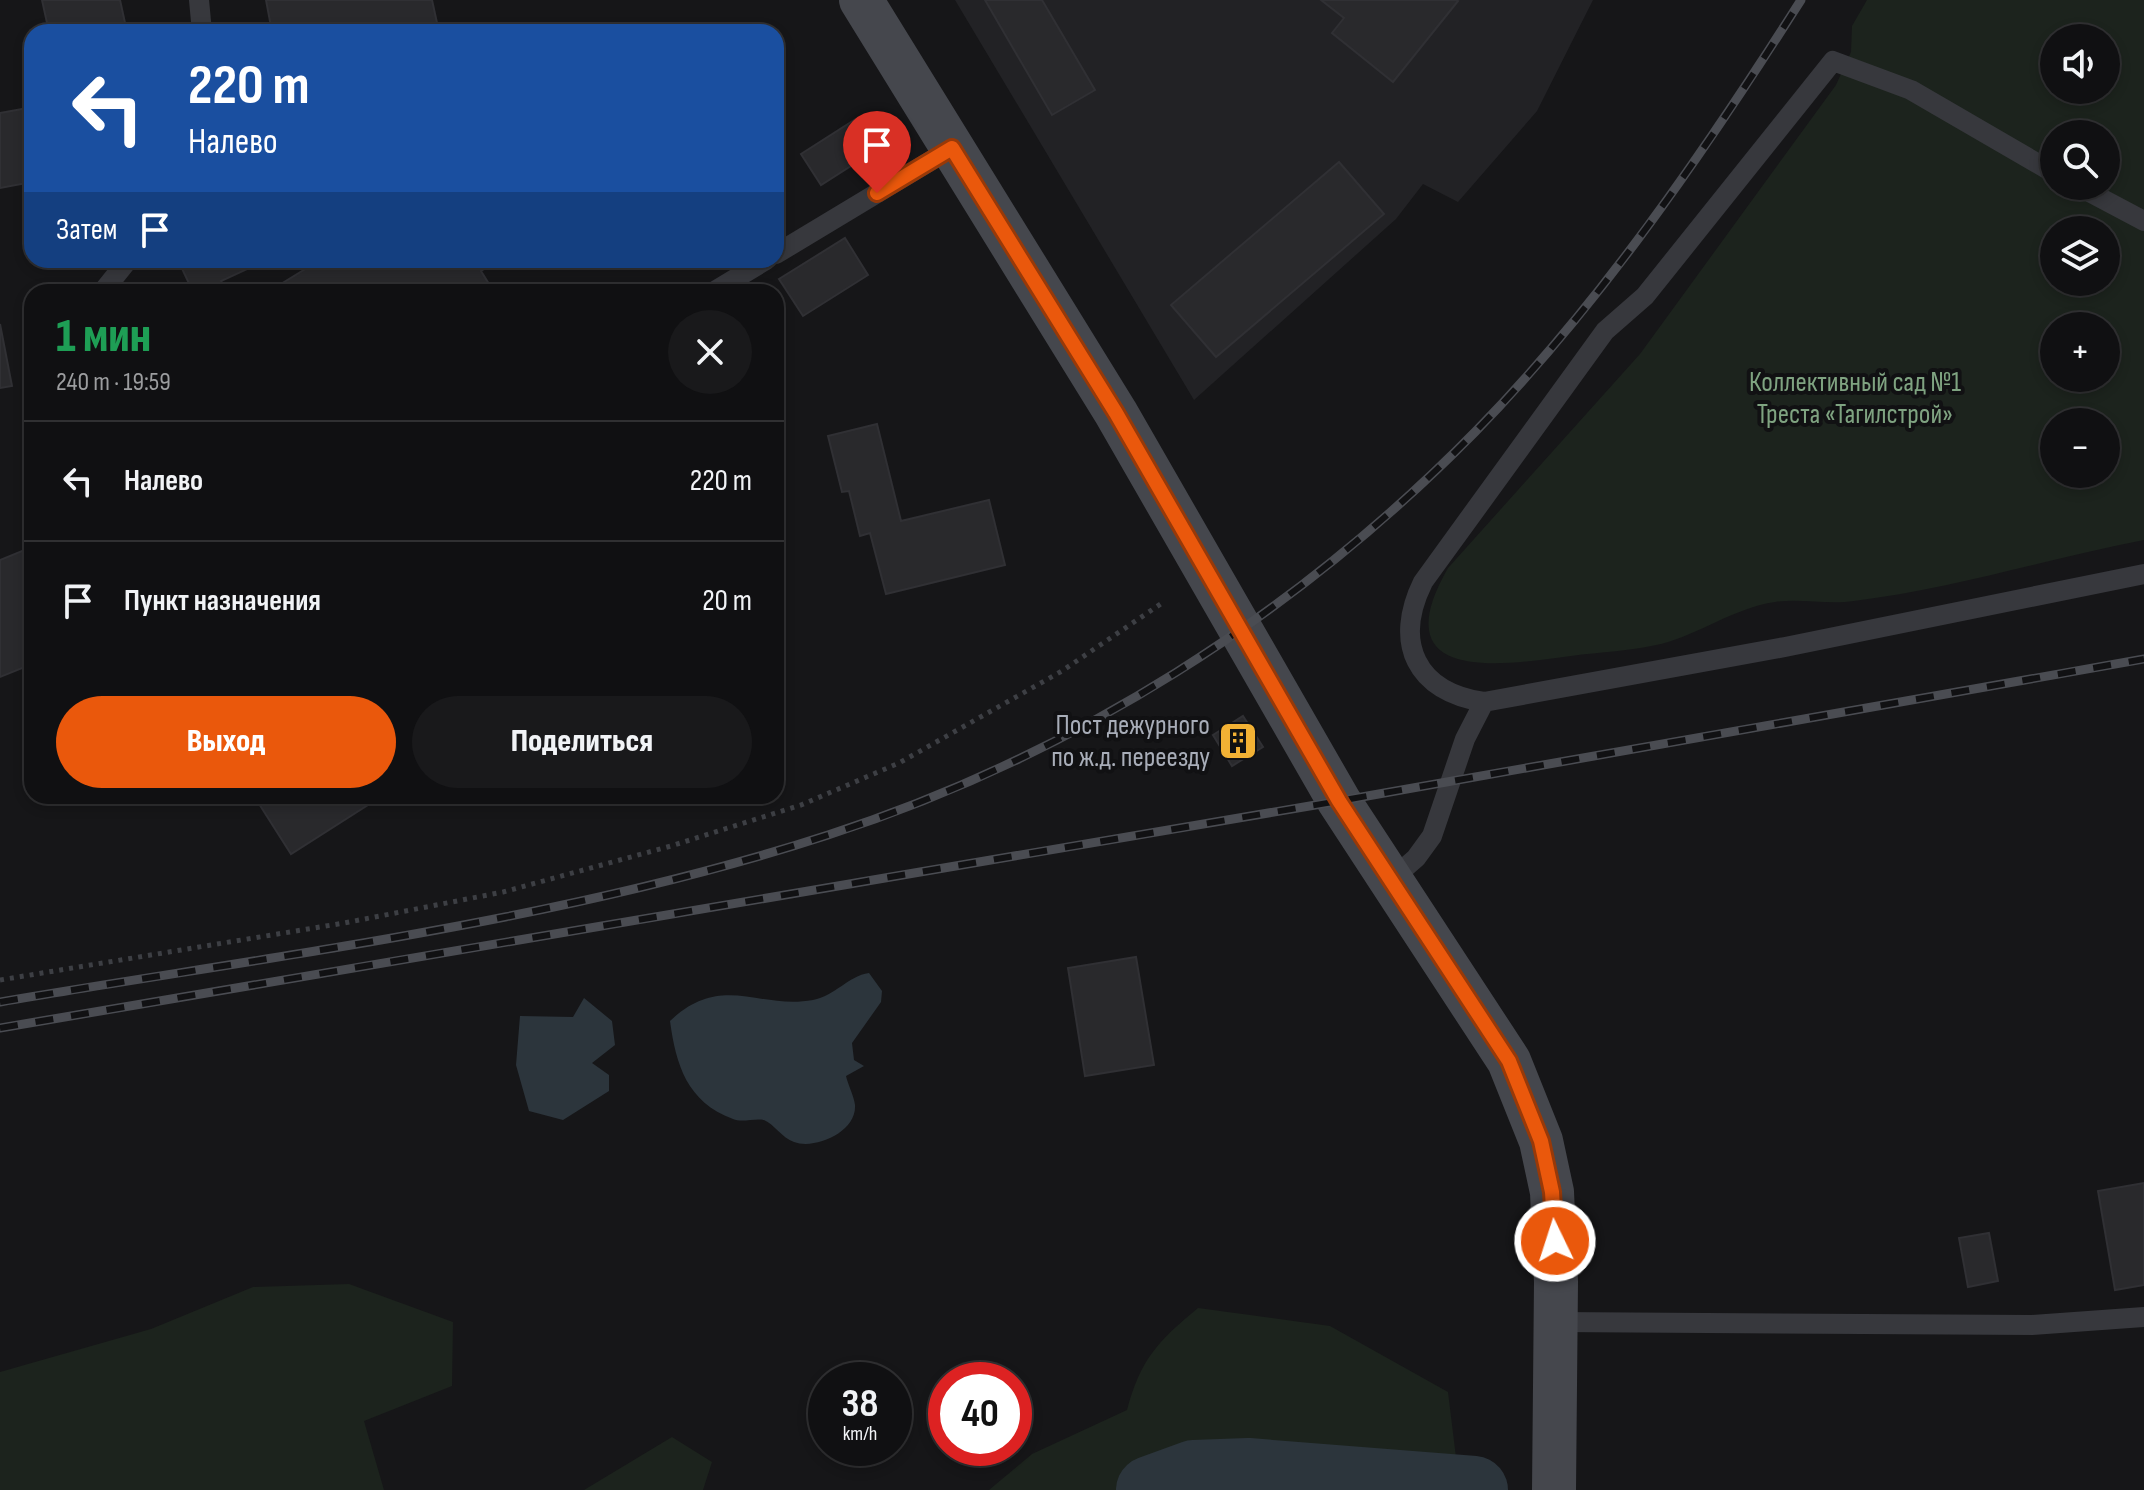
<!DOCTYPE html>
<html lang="ru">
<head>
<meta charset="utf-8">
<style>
	body { margin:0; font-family:"Sofia Sans Condensed",sans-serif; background:#19191b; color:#f1f3f6; height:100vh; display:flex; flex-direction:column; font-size:30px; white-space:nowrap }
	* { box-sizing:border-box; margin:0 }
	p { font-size:26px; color:#9c9d9f }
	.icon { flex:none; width:44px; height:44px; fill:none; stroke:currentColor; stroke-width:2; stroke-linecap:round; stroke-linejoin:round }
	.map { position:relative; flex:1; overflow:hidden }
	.panel { position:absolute; left:24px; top:284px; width:760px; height:520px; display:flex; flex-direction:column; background:#101012; border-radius:24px; box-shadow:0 4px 12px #0003,0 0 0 2px #303032 }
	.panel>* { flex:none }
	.banner { position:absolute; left:24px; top:24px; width:760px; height:244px; border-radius:24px; box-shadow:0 4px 12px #0003,0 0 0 2px #303032; background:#1a4fa0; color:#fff; overflow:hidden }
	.buttons { position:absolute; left:2040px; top:24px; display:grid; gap:16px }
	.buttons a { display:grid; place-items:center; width:80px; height:80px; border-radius:50%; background:#101012; box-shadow:0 4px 12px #0003,0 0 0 2px #303032; font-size:40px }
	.speed { position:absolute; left:808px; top:1362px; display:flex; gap:16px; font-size:40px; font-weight:700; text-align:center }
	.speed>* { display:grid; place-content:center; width:104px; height:104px; border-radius:50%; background:#101012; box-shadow:0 4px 12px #0003,0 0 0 2px #303032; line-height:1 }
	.speed small { font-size:20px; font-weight:400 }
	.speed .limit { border:12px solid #d22; background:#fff; color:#111 }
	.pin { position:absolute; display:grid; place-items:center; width:68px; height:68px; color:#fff; margin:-82px -34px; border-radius:50% 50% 50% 0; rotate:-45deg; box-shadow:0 0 8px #0007 }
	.pin .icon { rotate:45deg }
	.me { position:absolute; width:88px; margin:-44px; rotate:356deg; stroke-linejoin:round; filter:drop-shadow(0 0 6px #0008) }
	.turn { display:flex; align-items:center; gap:28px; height:168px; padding:0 32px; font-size:36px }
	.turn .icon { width:104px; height:104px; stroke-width:2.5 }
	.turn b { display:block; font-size:56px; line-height:68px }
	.then { display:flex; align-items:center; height:76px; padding:0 32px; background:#0003; gap:16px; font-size:30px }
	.round { display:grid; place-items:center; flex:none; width:84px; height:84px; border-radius:42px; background:#19191b }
	.head { display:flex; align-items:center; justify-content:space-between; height:136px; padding:0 32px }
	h1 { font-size:48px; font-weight:800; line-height:60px; color:#1e9e55 }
	.primary-button { display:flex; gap:16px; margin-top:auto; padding:16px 32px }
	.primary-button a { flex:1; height:92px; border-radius:48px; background:#ea580c; color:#fff; font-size:32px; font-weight:800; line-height:92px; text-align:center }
	.primary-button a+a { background:#19191b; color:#f1f3f6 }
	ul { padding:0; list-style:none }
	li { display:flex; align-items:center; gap:24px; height:120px; padding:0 32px; border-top:2px solid #303032 }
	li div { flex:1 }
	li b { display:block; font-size:30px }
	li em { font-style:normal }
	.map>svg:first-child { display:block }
</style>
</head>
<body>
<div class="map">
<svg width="2144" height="1490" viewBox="0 0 2144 1490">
	<rect width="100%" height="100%" fill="#161618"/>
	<!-- built -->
	<path fill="#222225" d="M955 0H1593L1537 111 1458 202 1423 184 1396 219 1194 400Z"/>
	<!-- green -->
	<path fill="#1c231d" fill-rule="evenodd" d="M1867 0H2144V540C2047 559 1952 589 1854 601 1828 605 1800 598 1775 602 1734 608 1700 634 1661 644 1632 651 1600 652 1571 656 1499 666 1382 683 1448 568L1640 354 1836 85 1851 52 1852 26ZM2054 38H2106V90H2054ZM2054 134H2106V186H2054ZM2054 230H2106V282H2054ZM2054 326H2106V378H2054ZM2054 422H2106V474H2054Z
		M349 1284 453 1322 452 1386 364 1421 384 1490H0V1372L151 1329 253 1287Z
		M1198 1308 1330 1326 1448 1392 1460 1490H989L1032 1454 1127 1410C1141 1359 1157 1342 1198 1308Z
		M672 1437 712 1462 703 1490H584Z"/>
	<!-- water -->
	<path fill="#2c353c" d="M869 973 882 991 881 1002 852 1043 854 1060 864 1066 846 1076C848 1085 854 1096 855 1105 857 1132 815 1150 794 1142 782 1138 774 1124 764 1120 754 1118 742 1123 733 1119 687 1102 676 1065 670 1021 722 972 758 1010 813 1000 835 996 848 976 869 973Z
		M584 998 612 1021 615 1045 592 1063 609 1075V1091L563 1120 529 1111 516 1065 520 1016 573 1017Z"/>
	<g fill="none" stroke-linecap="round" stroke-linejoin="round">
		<!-- river -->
		<path stroke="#2c353c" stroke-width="68" d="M1150 1490 1194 1474 1248 1472 1474 1490"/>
	</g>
	<!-- building -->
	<path fill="#29292c" stroke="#303034" stroke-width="2" d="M42 0H120L127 32H49Z
		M266 0H432L439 32H272Z
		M985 0H1042L1095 90 1052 115Z
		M1321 0H1456L1458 1 1393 82 1332 33 1344 18Z
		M28 108 32 182 0 188V113Z
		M856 119 876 150 821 185 801 154Z
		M1339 162 1384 214 1216 357 1171 305Z
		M845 238 868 275 803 316 779 279Z
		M178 260H267L221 281 226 292H193Z
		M320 260H499L481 271 494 292H268Z
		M0 324 12 386 0 388Z
		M877 424 901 521 989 500 1005 565 886 594 870 533 860 536 849 491 842 492 828 436Z
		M32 547V664L0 677V560Z
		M1243 716 1263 747 1232 766 1213 735Z
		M254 796H382L291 854Z
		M1136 957 1154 1065 1085 1076 1068 968Z
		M2144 1183V1285L2115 1290 2098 1191Z
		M1989 1233 1998 1281 1968 1287 1959 1238Z"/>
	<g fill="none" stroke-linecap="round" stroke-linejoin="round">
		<!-- path -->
		<path stroke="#3d3f44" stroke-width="5" stroke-dasharray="4 6" stroke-linecap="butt" d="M0 980 344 923 503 892 671 846 801 805 899 763 1062 671 1162 603"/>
		<!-- lane -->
		<path stroke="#37383d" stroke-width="20" d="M199 0 202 32
			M2078 186 2144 221
			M776 254 952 148
			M104 290 128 260
			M713 292 766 260
			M1484 702C1416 692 1393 643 1423 582L1605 331 1645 296 1833 61 1911 90 2054 173
			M1392 879 1416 858 1432 836 1465 739 1484 702 1785 647 2144 574
			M1556 1322 2032 1325 2144 1317"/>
		<!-- secondary -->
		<path stroke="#45474d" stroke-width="44" d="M861 0 1116 413 1339 801 1509 1061 1541 1141 1552 1192 1556 1282 1554 1490"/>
		<defs>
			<path id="rail" d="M0 1002C276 955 561 922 828 835 1073 756 1295 615 1475 432 1600 304 1705 151 1801 0
				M0 1028 1339 801 2144 659"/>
		</defs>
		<!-- rail casing -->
		<use href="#rail" stroke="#4a4c52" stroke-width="9"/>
		<!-- rail -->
		<use href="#rail" stroke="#111113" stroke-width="6" stroke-dasharray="18" stroke-linecap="butt"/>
	</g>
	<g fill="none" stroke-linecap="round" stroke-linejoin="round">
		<defs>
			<path id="route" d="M877 193 952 148 1116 413 1339 801 1509 1061 1541 1141 1552 1192 1555 1241"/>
		</defs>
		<!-- route casing -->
		<use href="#route" stroke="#983908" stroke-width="20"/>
		<!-- route -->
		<use href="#route" stroke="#ea580c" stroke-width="14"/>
	</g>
	<!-- icons -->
	<defs>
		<symbol id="building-square" viewBox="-11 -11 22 22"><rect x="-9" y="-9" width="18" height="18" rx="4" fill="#f2b134" stroke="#111113"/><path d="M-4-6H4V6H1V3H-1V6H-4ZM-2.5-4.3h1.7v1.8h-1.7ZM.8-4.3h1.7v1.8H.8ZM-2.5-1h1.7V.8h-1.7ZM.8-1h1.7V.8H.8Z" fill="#111"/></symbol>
	</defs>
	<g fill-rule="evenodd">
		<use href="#building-square" x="1216" y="719" width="44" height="44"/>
	</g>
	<g text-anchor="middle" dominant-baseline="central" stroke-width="8" stroke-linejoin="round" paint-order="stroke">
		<!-- park labels -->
		<g font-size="28" fill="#7fa381" stroke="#111113">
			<text x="1855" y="382">Коллективный сад №1<tspan x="1855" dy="32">Треста «Тагилстрой»</tspan></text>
		</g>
		<!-- poi labels -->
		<g font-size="28" fill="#a8adb8" stroke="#111113" text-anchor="end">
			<text x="1210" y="725">Пост дежурного<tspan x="1210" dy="32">по ж.д. переезду</tspan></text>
		</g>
	</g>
</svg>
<div class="buttons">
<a><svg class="icon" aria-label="sound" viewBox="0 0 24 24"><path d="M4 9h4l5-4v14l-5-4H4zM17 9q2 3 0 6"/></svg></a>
<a><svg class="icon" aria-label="search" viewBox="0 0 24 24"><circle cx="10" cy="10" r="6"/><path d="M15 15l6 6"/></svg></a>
<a><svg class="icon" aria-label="layers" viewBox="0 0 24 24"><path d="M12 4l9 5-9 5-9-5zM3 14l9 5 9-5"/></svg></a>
<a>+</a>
<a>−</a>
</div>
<div class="speed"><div>38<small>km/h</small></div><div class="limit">40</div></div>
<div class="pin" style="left:877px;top:193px;background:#d93025"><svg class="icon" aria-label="arrive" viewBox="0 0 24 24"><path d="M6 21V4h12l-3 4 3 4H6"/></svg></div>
<svg class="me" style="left:1555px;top:1241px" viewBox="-20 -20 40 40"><circle r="17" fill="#ea580c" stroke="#fff" stroke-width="3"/><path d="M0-11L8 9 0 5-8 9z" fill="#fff"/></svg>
<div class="banner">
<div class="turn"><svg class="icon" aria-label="left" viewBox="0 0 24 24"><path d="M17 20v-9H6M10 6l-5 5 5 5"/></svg><div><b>220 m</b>Налево</div></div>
<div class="then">Затем<svg class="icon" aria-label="arrive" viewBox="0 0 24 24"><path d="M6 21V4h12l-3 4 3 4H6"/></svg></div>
</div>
<section class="panel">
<div class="head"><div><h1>1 мин</h1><p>240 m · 19:59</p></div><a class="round"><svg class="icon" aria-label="close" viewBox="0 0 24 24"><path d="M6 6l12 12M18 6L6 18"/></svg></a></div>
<ul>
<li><svg class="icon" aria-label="left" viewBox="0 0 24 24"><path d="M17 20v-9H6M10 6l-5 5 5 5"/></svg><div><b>Налево</b></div><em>220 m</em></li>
<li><svg class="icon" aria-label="arrive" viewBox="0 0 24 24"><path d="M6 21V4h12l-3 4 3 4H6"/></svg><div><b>Пункт назначения</b></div><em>20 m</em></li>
</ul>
<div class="primary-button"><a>Выход</a><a>Поделиться</a></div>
</section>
</div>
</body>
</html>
